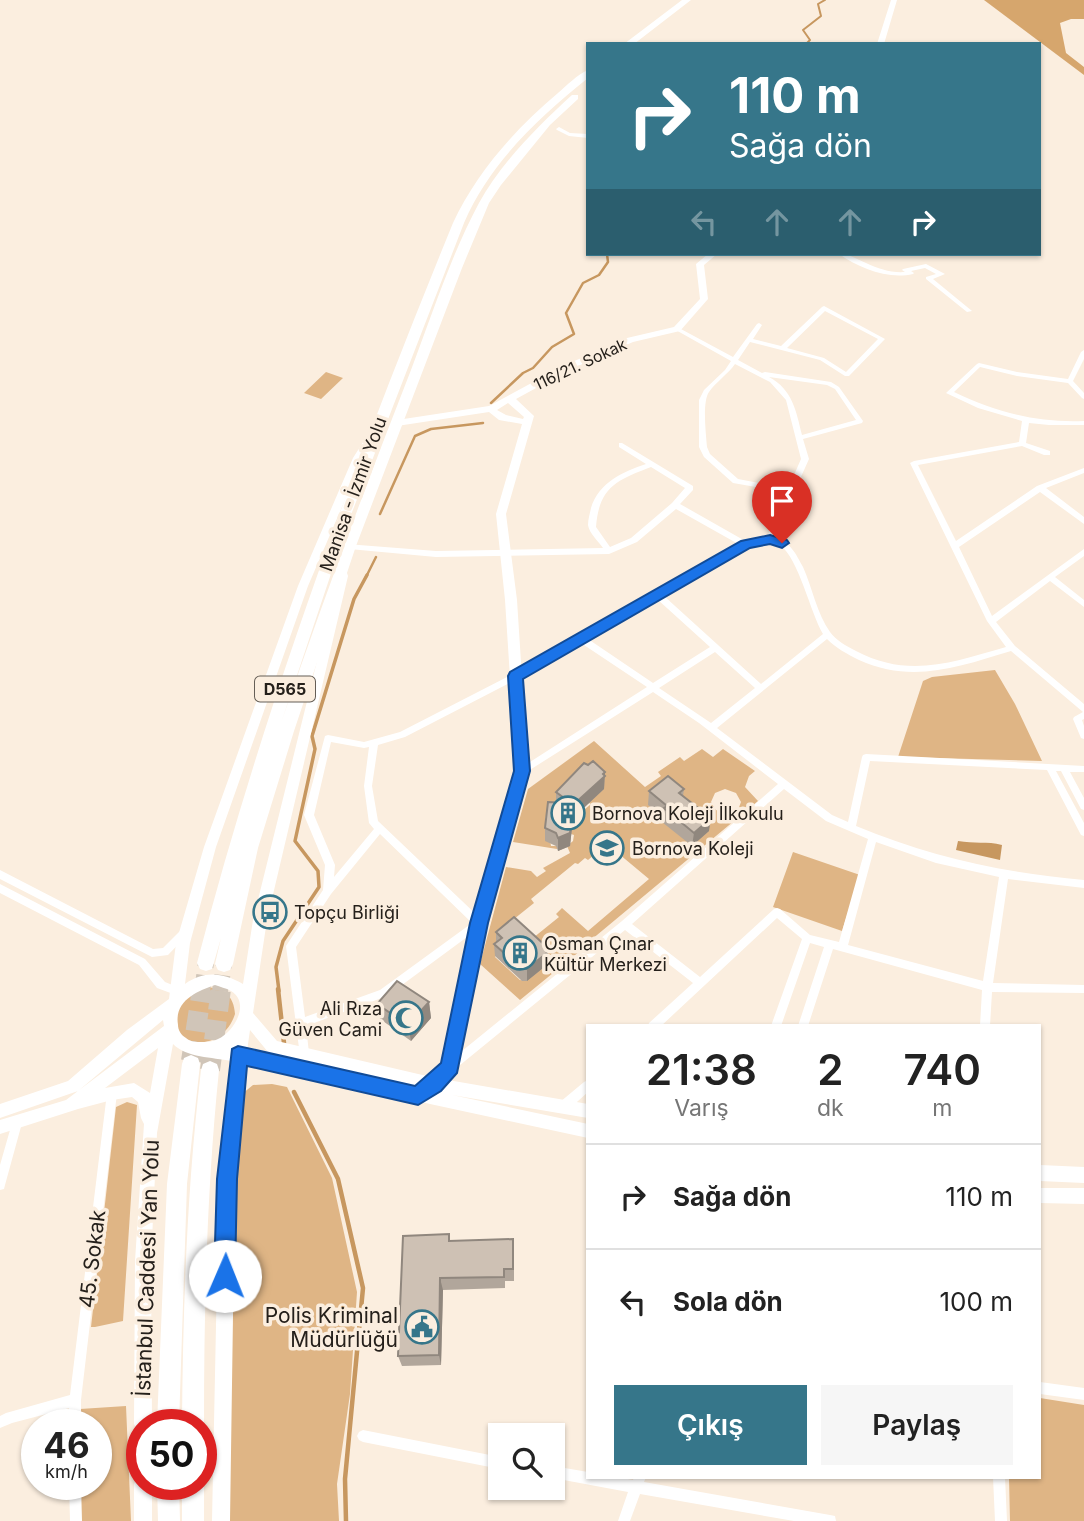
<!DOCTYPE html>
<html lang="tr">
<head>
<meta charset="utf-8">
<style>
	body { margin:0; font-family:Inter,sans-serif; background:#f6f6f6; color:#222; height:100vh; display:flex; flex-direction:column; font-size:26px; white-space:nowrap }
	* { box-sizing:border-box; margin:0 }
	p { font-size:23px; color:#767676 }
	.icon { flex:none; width:38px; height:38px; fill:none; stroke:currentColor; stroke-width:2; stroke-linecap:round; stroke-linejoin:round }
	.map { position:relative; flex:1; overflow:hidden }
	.sheet { position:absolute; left:586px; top:1024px; width:455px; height:455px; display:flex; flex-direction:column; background:#fff; border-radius:0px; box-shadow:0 2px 5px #0004 }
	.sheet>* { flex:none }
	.banner { position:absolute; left:586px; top:42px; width:455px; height:214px; border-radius:0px; box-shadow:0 2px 5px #0004; background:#36768a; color:#fff; overflow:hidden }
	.fabs { position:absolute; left:488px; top:1423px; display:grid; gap:14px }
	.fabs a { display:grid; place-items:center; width:77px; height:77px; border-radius:0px; background:#fff; box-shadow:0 2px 5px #0004; font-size:35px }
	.speed { position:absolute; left:21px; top:1409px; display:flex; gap:14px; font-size:35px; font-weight:700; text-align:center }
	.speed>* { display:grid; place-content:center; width:91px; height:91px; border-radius:50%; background:#fff; box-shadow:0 2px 5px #0004; line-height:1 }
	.speed small { font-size:18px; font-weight:400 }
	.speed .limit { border:10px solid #d22; background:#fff; color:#111 }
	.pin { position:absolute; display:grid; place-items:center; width:60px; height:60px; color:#fff; margin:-72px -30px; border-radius:50% 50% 50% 0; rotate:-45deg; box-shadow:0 0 7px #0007 }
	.pin .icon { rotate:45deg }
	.me { position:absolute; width:77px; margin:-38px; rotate:1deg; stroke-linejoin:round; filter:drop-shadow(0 0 5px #0008) }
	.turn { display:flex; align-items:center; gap:24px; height:147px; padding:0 28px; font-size:32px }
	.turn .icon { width:91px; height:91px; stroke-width:2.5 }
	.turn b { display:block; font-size:49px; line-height:60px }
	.lanes { display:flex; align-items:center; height:66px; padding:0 28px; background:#0003; justify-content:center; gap:35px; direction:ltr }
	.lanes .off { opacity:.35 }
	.eta { display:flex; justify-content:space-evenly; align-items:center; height:119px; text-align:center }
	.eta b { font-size:42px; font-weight:600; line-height:49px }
	.cta { display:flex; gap:14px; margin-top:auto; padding:14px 28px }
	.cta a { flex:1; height:80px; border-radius:0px; background:#36768a; color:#fff; font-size:28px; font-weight:600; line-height:80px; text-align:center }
	.cta a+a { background:#f6f6f6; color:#222 }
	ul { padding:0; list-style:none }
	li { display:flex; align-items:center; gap:21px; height:105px; padding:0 28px; border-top:2px solid #e0e0e0 }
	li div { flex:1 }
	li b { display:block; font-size:26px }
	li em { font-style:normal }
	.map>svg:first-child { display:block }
</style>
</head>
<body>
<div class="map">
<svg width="1084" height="1521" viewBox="0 0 1084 1521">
	<rect width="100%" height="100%" fill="#fbeedf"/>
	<!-- green -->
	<path fill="#dfb585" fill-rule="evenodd" d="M326 372 343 378 321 399 304 393Z
		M995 670 1015 704 1042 761 898 757 923 681 932 677Z
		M594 741 645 787 661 776 658 772 680 757 684 761 702 749 713 757 723 749 755 771 749 776 745 787 758 801 585 945 579 941 574 946 580 951 520 1000 480 964 506 867 531 871 537 877 546 871 543 868 570 853 567 846 573 841 574 835 571 834V816L575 817 581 812 579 809 582 807 585 809 591 804 589 803 556 816 546 815 545 822 547 823 551 846H557V849L513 842 528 789ZM725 789 736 793 741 802 738 810 727 814 716 810 711 802 715 793ZM607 844 649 879 588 931 562 908 556 914 559 917 528 942 527 981 520 980 495 957 509 923 534 903 531 899 575 863 578 864 585 858 588 860Z
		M793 852 860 875 842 931 773 907Z
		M206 987C223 988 234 995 235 1014 227 1039 201 1051 179 1035 173 1001 177 1003 206 987Z
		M272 1084 287 1087 332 1178 357 1292 350 1394 337 1484 339 1521H226L234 1204 242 1094 253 1085Z
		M127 1102 137 1105 123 1321 95 1327H91L116 1107Z
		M1040 1398 1084 1405V1521H1010L1009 1477H1040Z
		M126 1406 131 1521H80V1484H96V1424H80V1409Z"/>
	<!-- forest -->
	<path fill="#d6a66d" d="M984 0H1084V19H1071L1060 23 1066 53 1084 67V75Z"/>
	<!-- water -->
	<path fill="#c7975f" d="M958 841C974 844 987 841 1002 845L1000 860 956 850Z"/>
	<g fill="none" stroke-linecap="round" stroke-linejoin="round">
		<!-- stream-far3 -->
		<path stroke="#c7975f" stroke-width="2" d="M806 44 810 40 803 30 821 16 818 4 825 0"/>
		<!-- stream-far2 -->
		<path stroke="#c7975f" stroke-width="2.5" d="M491 403 523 373 533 368 552 347 574 334 566 313 583 283 599 275 608 262 607 254
			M380 514 415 436 431 429 483 423
			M366 577 376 557"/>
		<!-- stream-far1 -->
		<path stroke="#c7975f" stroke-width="3.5" d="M279 991 276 967 283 941 319 887 318 871 295 841 315 749 312 736 354 599 367 575"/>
		<!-- stream -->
		<path stroke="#c7975f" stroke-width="4.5" d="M278 989 284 1043
			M294 1092 338 1179 363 1288 345 1479 346 1521"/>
		<!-- highway-tunnel-far1 -->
		<path stroke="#d0c5b8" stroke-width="16" stroke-dasharray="16 8" stroke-linecap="butt" d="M202 991 206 963
			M220 991 224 964"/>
		<!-- highway-tunnel -->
		<path stroke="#d0c5b8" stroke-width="20" stroke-dasharray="20 10" stroke-linecap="butt" d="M191 1061 202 989
			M210 1070 221 989"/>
		<!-- street -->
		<path fill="#fff" fill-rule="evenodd" d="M559 127 570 133 588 134V138L569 136 557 130 556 129Z
			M839 254C849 254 857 259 866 263 879 269 891 273 905 272L902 270 903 269 926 264 945 274 933 279 972 311 967 312 926 279V277L936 274 925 268 911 271 914 273 913 274C888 280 859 268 839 254Z
			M824 306 885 339 849 376H845L820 360 750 342 738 360 762 373 765 372 831 382 839 387 863 421 862 423 803 439 809 459 774 537C790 541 796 554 803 567 812 587 817 614 830 632 836 640 846 646 856 651 909 679 953 662 1006 647L987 621 910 463 914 461 1019 442 1022 421 978 408 946 393 977 364 979 363 1017 372 1068 379 1081 352 1084 350V359L1073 381 1084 393V399L1082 398 1068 383 1017 376 980 367 954 392C996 412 1037 423 1084 421V425H1049L1029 423 1026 443 1050 451V455H1044L1022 446 918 465 956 541 1037 486 1084 468V473L1046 488 1084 517V524L1040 492 959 547 992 616 1084 549V556L1055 577 1084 600V607L1050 581 996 622 1015 646 1084 704V719L1082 720 1084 726V739L1081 738 1073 719 1074 717 1083 712 1011 651C958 667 912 684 859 660 847 654 836 648 827 639L717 728 832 815 848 822 862 757 863 755 866 754 1084 766V772H1070L1084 798V810L1081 809 1061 771H1056L1084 823V836L1081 835 1047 770 870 761 856 826C931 857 1004 873 1084 880V888L1008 879 993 983 1084 985V993L992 992 990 1026H980L982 990 833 949 808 1026H798L824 947 810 943 781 1026H771L802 939 777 918 661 1026H648L649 1023 693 983 625 930 454 1070 450 1072 446 1070 445 1067 446 1064 622 921 778 784 699 723 653 692 525 773H519L518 771 519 769 647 687 581 643 519 678 405 737 378 745 372 786 378 821 482 920 484 923 482 926 387 996 306 1026 309 1053 308 1056 304 1058 300 1056 286 946 323 890 325 865 304 815 325 736 328 735 364 742 400 732 513 674 740 545 676 509 637 542 609 554 436 557 349 549 346 548 345 546 346 544 436 551 603 548C599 542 589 533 588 525 588 519 590 513 591 508 599 482 623 472 646 464L619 447V443H622L693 486V490L680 504 747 542 767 537 801 459 786 400 770 382 735 364C728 374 716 382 709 392 702 402 706 434 707 447L710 454 738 479 759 483 760 485 756 487 733 483 704 457 699 447V400L704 390 725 370 731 361 674 329 675 328H679L733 357 757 324 759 323 762 325 753 339 781 346 822 307ZM825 311 878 339 846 372 824 358 787 348ZM769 377 827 385 835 389 856 420 802 435C796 411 793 390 769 377ZM651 467 685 488 672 503 631 538 610 547 596 527C599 487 617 480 651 467ZM764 542C770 542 775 542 780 545 799 559 810 612 823 634L761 684 664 596 749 547ZM657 599 710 647 653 683 588 639ZM715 652 755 688 711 723 659 688ZM331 742 364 748 369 747 364 786 369 823 374 829 334 877 335 865 314 815ZM784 789 826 821 868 839 839 942 810 935 780 909 777 908 774 909 700 977 632 924ZM380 834 472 923 380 990 305 1017 296 947 331 894ZM876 842 936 863 999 877 983 981 848 945Z
			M0 870 153 949 163 948 182 929 185 928 188 929 190 932 168 955 152 957 0 879Z
			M0 884 145 959 165 982 180 988 181 991 180 994 176 995 157 988 139 965 0 893Z
			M588 1080V1092L568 1110 564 1111 560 1110 559 1106 560 1102 584 1082Z
			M112 1088 116 1089 117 1093 81 1400V1424H69V1408L12 1423 0 1428V1416L6 1413 70 1395 107 1093 108 1089Z
			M17 1118 21 1119 22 1123 5 1185 4 1189 0 1190V1165L12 1123 13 1119Z
			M1040 1382 1084 1388V1400L1040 1394Z
			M363 1430 500 1457V1469L363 1442 359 1440 357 1436 359 1432Z
			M553 1466 588 1472V1477H617L633 1480 634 1477H646L644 1482 830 1515 835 1516 836 1521H794L640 1494 630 1521H618L628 1492 553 1478Z
			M993 1477H1005L1007 1521H995Z
			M69 1484H81L82 1521H70Z"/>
		<!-- secondary -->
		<path fill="#fff" fill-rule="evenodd" d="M891 0H897L884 44H877Z
			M708 254H717L704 265 708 299 680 331 633 342 569 370 516 399 534 416 506 514 517 600 528 771 486 923 457 1067 448 1080 588 1104V1118L452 1095 588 1124V1138L245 1064 240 1092 235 1179 230 1521H212L219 1179 226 1092 231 1061C212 1057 187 1058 173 1044L157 1133 151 1261 152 1424H142V1432L137 1430 134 1424 135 1261 144 1124 141 1118 138 1102 132 1097 112 1100 78 1109 0 1134V1120L66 1100 164 1026 163 1020 78 1091 0 1118V1104L68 1081 127 1030 169 999 176 943 204 847 298 586 353 458 370 431 373 430 378 433 363 458 308 586 216 847 190 943 185 984C205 970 223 973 243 984L253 920 338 576 339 573H347L348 576 267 920 253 1013 277 1041 431 1077 443 1064 472 923 516 771 505 600 496 514 522 424 499 420 489 412 397 426 392 423 397 420 489 406 563 366 627 338 674 327 700 299 696 264ZM508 403 524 417 523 419 506 415 497 410ZM215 985C220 987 226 988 231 991 251 1003 234 1032 218 1039 212 1042 207 1042 202 1042 196 1042 190 1042 186 1038 181 1035 178 1030 178 1025 174 1001 197 991 215 985ZM250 1030 268 1052 273 1054 404 1085 247 1051ZM158 1048 150 1093 134 1083 105 1088Z
			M1040 1165 1084 1167V1183L1040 1181Z
			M1084 1188V1204L1040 1203V1188Z
			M142 1476V1484H152V1521H134V1484L137 1478Z"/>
		<!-- highway -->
		<path fill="#fff" fill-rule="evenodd" d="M682 0H691L634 44H624Z
			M588 70V78C539 117 489 164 464 223L349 520 281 723C322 604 365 487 411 370 432 315 451 255 479 203 500 164 539 125 572 95H578V99L550 125 501 185 489 203 462 268 356 546 294 731 258 848 233 964 230 970 224 972 218 970 215 964 221 938 212 969 206 971 200 969 197 963C263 709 354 465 453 223 476 173 516 128 558 93 567 85 577 75 588 70Z
			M191 1055 198 1058 200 1064 187 1184 179 1424H157L167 1184 182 1064 184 1058Z
			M210 1061 217 1064 219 1070C207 1188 204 1305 204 1424L201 1431V1424H182C183 1305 187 1188 201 1070L203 1064Z
			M201 1477 204 1484V1521H182V1484H201Z
			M157 1484H179L180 1521H158Z"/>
	</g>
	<!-- wall -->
	<path fill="#b1a69b" d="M588 765 605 772 604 789 573 818 570 846 558 851 556 846 545 841V828L556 802V792Z
		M684 789 683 796 709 831 692 846 662 822 663 817 648 805 649 791Z
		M496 932 548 964 527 981H522L495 956 494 944 496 942Z
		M429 1002 431 1018 411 1041 380 1019 377 1004Z
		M450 1241 514 1251V1281H505V1288L443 1290 441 1365 402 1366 398 1356Z"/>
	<!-- shaded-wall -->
	<path fill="#90877e" d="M605 772 604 789 573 818 570 846 558 851V838L573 805Z
		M711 818 709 831 692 846 694 833Z
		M548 952V964L527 981V969Z
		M429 1002 431 1018 411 1041 408 1025Z
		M440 1278 443 1290 441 1365 439 1355Z"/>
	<!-- building -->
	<path fill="#cec1b4" stroke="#90877e" stroke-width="2" d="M593 761 605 772 603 774 605 776 573 805 570 833 558 838 556 833 545 828 548 802 571 803 556 792 584 763 588 765Z
		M668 776 684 789 679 793 711 818 694 833 664 808 667 806 649 791Z
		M514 917 548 948V952L527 969H522L494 944 502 938 496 932Z
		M397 981 429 1002 408 1025 377 1004Z
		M449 1234V1241L513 1239V1269H504V1277L440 1278 439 1355 398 1356 403 1236Z"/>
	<!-- route -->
	<path fill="#1a73e8" stroke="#114b97" stroke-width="2" d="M770 535 787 540 789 543 782 548 770 544 750 548 523 679 530 771 488 923 457 1073 441 1091 418 1105 247 1066 237 1179 235 1276 232 1284 225 1287 217 1284 214 1276 217 1179 232 1049 238 1046 415 1086 441 1063 470 923 514 771 508 676 510 672 741 541Z"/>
	<!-- icons -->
	<defs>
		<symbol id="building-ring" viewBox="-11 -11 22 22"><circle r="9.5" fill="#fbeedf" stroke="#36768a" stroke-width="1.5"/><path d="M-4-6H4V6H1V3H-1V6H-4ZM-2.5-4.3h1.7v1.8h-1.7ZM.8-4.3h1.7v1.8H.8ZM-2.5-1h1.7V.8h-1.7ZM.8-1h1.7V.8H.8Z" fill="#36768a"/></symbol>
		<symbol id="school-ring" viewBox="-11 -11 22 22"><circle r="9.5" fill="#fbeedf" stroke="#36768a" stroke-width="1.5"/><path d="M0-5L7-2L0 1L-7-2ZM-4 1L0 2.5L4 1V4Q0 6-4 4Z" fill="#36768a"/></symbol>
		<symbol id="bus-ring" viewBox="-11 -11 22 22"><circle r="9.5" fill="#fbeedf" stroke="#36768a" stroke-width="1.5"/><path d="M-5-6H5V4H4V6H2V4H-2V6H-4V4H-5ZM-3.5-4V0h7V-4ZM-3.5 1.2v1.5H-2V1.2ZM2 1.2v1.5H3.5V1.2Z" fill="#36768a"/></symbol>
		<symbol id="mosque-ring" viewBox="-11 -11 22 22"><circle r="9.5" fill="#fbeedf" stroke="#36768a" stroke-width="1.5"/><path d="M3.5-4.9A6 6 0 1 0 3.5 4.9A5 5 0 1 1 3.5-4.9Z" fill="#36768a"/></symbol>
		<symbol id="civic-ring" viewBox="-11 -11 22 22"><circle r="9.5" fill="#fbeedf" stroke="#36768a" stroke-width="1.5"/><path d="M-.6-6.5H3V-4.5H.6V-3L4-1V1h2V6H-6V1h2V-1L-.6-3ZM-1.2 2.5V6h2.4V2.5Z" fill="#36768a"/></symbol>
	</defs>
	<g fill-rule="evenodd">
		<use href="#building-ring" x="549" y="794" width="38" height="38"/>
		<use href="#school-ring" x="588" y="829" width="38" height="38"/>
		<use href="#bus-ring" x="251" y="893" width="38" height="38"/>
		<use href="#building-ring" x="501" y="934" width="38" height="38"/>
		<use href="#mosque-ring" x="387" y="999" width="38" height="38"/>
		<use href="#civic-ring" x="403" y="1308" width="38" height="38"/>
	</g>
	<g text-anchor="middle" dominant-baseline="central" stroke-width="7" stroke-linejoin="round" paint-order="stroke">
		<!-- far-street labels -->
		<g font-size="16" fill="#25201b" stroke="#fbeedf">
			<text transform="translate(580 364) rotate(-25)">116/21. Sokak</text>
		</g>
		<!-- shield labels -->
		<rect fill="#fbeedf" stroke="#655e56" stroke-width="2" x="255" y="676.5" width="60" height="25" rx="5"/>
		<g font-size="16" font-weight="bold" fill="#25201b">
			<text x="285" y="689">D565</text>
		</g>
		<!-- street labels -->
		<g font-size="18" fill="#25201b" stroke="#fbeedf">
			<text transform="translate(353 494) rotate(-70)">Manisa - İzmir Yolu</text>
		</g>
		<!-- poi labels -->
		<g font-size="18" fill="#25201b" stroke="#fbeedf" text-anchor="start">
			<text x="592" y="813">Bornova Koleji İlkokulu</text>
			<text x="632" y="848">Bornova Koleji</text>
			<text x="294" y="912">Topçu Birliği</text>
			<text x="544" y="943">Osman Çınar<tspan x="544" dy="21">Kültür Merkezi</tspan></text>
			<text x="382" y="1008" text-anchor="end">Ali Rıza<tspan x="382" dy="21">Güven Cami</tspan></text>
		</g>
		<!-- near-street labels -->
		<g font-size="21" fill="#25201b" stroke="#fbeedf">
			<text transform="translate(92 1259) rotate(-83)">45. Sokak</text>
			<text transform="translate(147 1268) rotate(-88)">İstanbul Caddesi Yan Yolu</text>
		</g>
		<!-- near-poi labels -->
		<g font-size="21" fill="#25201b" stroke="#fbeedf" text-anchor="end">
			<text x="398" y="1315">Polis Kriminal<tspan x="398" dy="24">Müdürlüğü</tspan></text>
		</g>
	</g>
</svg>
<div class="fabs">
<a><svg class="icon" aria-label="search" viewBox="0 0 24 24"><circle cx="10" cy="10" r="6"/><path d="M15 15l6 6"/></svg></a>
</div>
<div class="speed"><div>46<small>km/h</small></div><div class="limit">50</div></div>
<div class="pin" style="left:782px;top:543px;background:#d93025"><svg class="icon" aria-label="arrive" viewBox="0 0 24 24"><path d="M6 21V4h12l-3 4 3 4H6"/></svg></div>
<svg class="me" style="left:225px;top:1276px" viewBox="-20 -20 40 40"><circle r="19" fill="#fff"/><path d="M0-13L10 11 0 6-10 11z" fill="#1a73e8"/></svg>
<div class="banner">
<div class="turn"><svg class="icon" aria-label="right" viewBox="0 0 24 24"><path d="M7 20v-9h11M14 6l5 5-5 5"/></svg><div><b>110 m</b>Sağa dön</div></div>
<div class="lanes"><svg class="icon off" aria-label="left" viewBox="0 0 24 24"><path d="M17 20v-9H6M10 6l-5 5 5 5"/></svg><svg class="icon off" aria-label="ahead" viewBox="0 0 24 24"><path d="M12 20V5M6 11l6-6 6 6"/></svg><svg class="icon off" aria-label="ahead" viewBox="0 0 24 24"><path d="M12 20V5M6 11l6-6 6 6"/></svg><svg class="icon" aria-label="right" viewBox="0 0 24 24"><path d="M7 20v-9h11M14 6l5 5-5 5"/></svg></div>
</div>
<section class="sheet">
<div class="eta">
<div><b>21:38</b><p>Varış</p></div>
<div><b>2</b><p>dk</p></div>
<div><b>740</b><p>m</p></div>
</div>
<ul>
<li><svg class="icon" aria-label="right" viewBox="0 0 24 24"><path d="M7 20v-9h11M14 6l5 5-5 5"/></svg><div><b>Sağa dön</b></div><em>110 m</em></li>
<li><svg class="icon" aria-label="left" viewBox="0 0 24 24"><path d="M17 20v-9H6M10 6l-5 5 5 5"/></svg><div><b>Sola dön</b></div><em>100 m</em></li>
</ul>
<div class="cta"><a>Çıkış</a><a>Paylaş</a></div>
</section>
</div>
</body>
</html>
